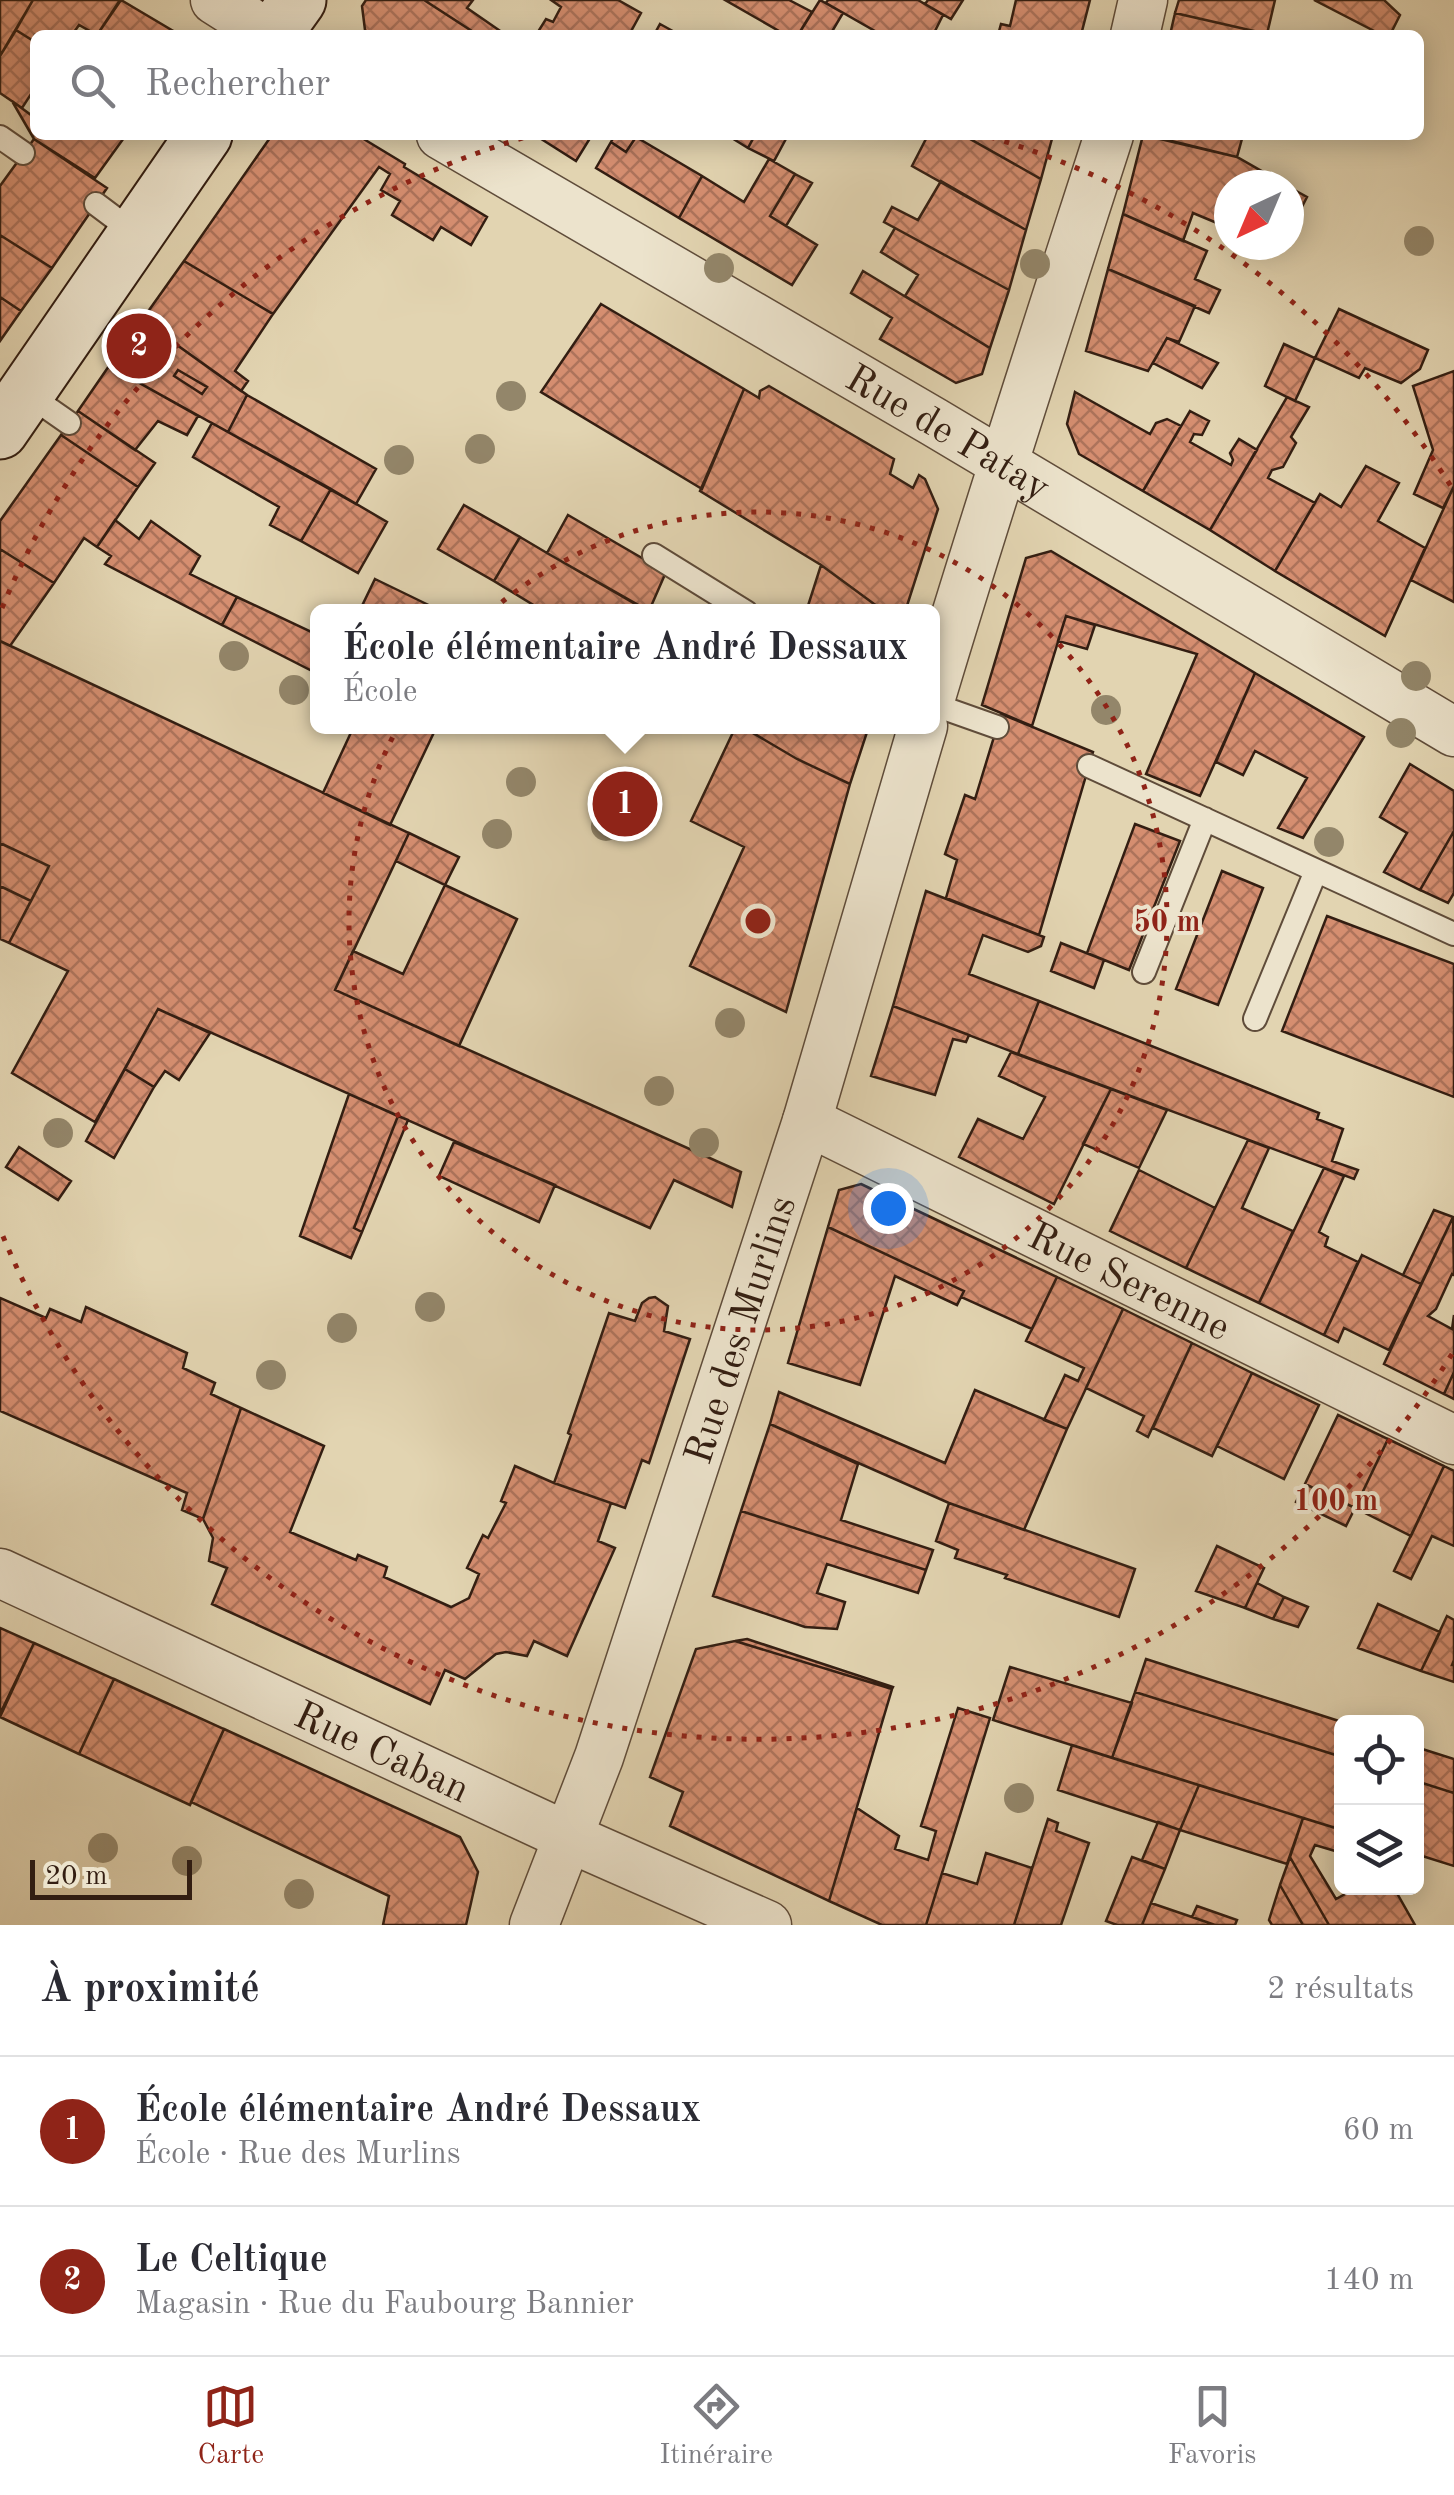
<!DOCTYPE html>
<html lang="fr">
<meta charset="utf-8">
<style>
:root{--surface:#fff;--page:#f2f2f3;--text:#2b2b33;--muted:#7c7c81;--line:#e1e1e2;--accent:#8f2418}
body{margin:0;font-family:"Old Standard TT",serif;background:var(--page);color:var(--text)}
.controls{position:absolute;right:30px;bottom:30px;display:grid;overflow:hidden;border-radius:15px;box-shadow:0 5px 25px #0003}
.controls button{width:90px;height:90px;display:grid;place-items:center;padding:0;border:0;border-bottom:2px solid var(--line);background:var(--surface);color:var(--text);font:50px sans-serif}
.compass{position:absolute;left:1214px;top:170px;width:90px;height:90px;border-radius:50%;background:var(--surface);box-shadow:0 5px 25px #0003;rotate:224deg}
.scale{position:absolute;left:30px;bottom:25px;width:162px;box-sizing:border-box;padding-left:10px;border:5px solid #331e12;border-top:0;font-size:28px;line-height:35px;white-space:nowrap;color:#331e12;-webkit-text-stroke:8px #ece3cc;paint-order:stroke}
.you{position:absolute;left:888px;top:1208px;width:35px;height:35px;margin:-25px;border:8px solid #fff;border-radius:50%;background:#1a73e8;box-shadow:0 0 0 15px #1a73e833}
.badge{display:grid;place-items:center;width:65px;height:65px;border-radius:50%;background:var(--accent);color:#fff;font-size:32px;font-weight:700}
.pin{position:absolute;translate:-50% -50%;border:5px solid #fff;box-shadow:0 2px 10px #0006}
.popup{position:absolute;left:310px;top:604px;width:630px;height:130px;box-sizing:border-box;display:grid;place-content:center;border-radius:15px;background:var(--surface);filter:drop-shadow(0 2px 8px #0005);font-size:32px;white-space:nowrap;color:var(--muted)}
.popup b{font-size:38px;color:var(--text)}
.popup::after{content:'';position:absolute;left:50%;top:100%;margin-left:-20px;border:20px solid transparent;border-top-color:var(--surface)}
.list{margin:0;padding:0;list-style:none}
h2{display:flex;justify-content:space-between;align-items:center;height:130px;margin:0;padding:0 40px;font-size:42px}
h2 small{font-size:32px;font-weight:400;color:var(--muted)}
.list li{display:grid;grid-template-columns:65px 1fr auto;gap:30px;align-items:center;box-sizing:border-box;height:150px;padding:0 40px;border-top:2px solid var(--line)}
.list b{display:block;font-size:38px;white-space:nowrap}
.list p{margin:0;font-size:32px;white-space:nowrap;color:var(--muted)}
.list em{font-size:32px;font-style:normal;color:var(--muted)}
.icon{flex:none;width:55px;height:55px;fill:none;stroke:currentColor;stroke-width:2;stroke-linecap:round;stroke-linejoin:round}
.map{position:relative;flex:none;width:1454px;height:1925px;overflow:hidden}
.search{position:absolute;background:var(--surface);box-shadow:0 5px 25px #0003;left:30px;right:30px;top:30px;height:110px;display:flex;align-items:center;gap:25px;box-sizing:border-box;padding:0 35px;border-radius:15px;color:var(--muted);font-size:38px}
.sheet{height:430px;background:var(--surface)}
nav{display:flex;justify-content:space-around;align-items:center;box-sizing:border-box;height:140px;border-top:2px solid var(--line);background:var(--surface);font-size:28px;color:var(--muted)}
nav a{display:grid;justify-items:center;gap:5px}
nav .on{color:var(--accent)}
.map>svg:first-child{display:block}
</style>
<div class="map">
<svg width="1454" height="1925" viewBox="0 0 1454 1925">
<defs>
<pattern id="building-cross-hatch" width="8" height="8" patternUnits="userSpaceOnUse" patternTransform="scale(2.5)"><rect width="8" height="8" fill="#d58e70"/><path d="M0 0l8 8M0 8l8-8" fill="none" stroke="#ad735b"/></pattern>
</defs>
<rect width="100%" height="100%" fill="#e2d4b1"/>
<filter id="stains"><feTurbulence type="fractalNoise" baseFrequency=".002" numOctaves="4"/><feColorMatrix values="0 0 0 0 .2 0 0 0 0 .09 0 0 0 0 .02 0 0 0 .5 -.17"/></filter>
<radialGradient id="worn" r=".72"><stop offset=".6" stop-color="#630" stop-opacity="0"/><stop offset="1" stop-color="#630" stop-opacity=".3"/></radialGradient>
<path fill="url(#building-cross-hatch)" stroke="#331e12" stroke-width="2.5" fill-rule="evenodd" d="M0 0H33L0 56Z
M33 0H120L97 35 79 25 72 35H35V42L16 30Z
M121 0 180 35H97Z
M366 0H424L478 35H373L365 30 362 6Z
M424 0H473L467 8 506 35H478Z
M551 0H618L641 13 629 35H536L546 19 553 22 561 7Z
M725 0H789L812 12 798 35H786Z
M820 0 843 13 830 35H798Z
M828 0H918L943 15 933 35H882L826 3Z
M928 0H963L951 19 925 4Z
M1016 0H1090L1081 35H998L1001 24 1010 26Z
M1179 0H1275L1267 34 1175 13Z
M1314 0H1384L1400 15 1390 35H1382Z
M1175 13 1267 34V35H1170Z
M660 24 680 35H654Z
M16 30 35 42V88L22 108 0 93V56Z
M12 101 35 118V135H126L95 178 34 139Z
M272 135H357L405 164 404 167 487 217 471 245 441 227 433 240 392 215 400 201 381 190 390 174 379 167 273 314 184 261Z
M535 135H592L576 161Z
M615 135H632L636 137 626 152 611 142Z
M727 135H755L748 148Z
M755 135H788L774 161 748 148Z
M928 135H963L1041 179 1026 230 912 166Z
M963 135H1053L1041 179Z
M1143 135 1237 157 1286 185H1229V228L1193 213 1183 241 1123 214Z
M1147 135H1243L1237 157Z
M636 137 702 176 679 218 596 168 611 142 626 152Z
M34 139 107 188 52 268 0 235V186Z
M769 159 795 174 770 216 817 245 792 285 679 218 702 176 744 202Z
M795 174 812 183 786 226 770 216Z
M941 181 1026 230 1009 290 884 222 892 207 918 220Z
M1289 187 1307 197 1289 232Z
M1123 214 1207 251 1195 279 1220 290 1209 313 1108 269Z
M895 228 1009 290 990 348 905 296 918 275 881 252Z
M0 235 52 268 21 311 0 297Z
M184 261 273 314 235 371 248 381 241 391 142 320Z
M1108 269 1195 306 1179 342 1167 338 1148 371 1086 351Z
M863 271 990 348 982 374 956 383 880 339 892 318 851 293Z
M0 297 21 311 0 341Z
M601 304 744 389 702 489 541 392Z
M1339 309 1428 350 1420 369 1401 383 1365 368 1359 378 1315 358Z
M142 320 247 395 228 432 109 366ZM178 370 207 387 202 394 174 376Z
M1167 338 1218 363 1202 388 1153 363Z
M1284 344 1315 358 1295 401 1265 386Z
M109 366 198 416 187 435 158 421 135 450 78 411Z
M178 370 207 387 202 394 174 376Z
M1454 371V486L1443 508 1414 494 1433 450 1413 386Z
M769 386 894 459 890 474 913 488 919 475 925 479 938 509 905 612H885L821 565 700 491 744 389 759 398 760 391Z
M1075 392 1150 434 1156 423 1167 419 1181 426 1143 491 1079 454 1067 424Z
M247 395 376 469 356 504 228 432Z
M1287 397 1309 407 1291 437 1296 443 1283 467 1272 470 1268 478 1315 503 1275 571 1210 530Z
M78 411 155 463 138 487 61 435Z
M1190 411 1209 421 1202 435 1194 434 1190 442 1231 465 1233 460 1230 453 1239 439 1257 450 1210 530 1143 491Z
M212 423 331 489 301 541 270 525 279 507 193 457Z
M61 435 138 487 97 547 84 538 54 583 0 549V521Z
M1366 466 1399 483 1378 521 1425 548 1385 636 1275 571 1320 494 1341 507Z
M1454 486V602L1411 580Z
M331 489 387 522 358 573 301 541Z
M464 505 520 537 494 581 438 549Z
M568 515 666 572 649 611 547 553Z
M115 520 139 539 151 521 200 556 190 574 237 597 222 625 105 564 111 556 97 547Z
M520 537 547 553 649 612H545L494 581Z
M0 549 54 583 10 646 0 641Z
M1051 551 1255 673 1200 796 1146 774 1197 654 1066 616 1032 726 982 705 1026 558Z
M821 565 885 612H806Z
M375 579 443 612H359Z
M237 597 318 635V674L222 625Z
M1066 616 1095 625 1087 649 1058 641Z
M0 641 409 833 335 990 741 1172 732 1207 674 1180 650 1228 158 1009 95 1122 12 1073 68 971 9 943 49 866 0 843Z
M1255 673 1364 737 1303 838 1278 828 1307 778 1255 751 1243 775 1216 762Z
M1001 714 1093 752 1039 935 946 898 957 860 945 854 965 795 975 799Z
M354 726H437L390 825 323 793Z
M736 726H741L797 759 850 784 786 1012 690 966 744 847 691 821Z
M741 726H869L850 784 797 759Z
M1410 764 1454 791V831L1420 890 1384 872 1407 833 1380 817Z
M1135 824 1180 841 1129 970 1087 953Z
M1454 831V893L1448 903 1420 890Z
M409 833 459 857 445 885 396 861Z
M0 843 49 866 31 901 0 886Z
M1222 871 1263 888 1218 1005 1176 989Z
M445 885 517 919 459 1046 335 990 353 951 403 974Z
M0 886 31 901 9 943 0 939Z
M926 891 1044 937 1041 946 1028 952 983 935 969 974 1039 1001 1018 1054 893 1006Z
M1327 916 1454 964V1097L1282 1031Z
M1061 943 1104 960 1094 988 1051 971Z
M1039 1001 1319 1113 1317 1119 1343 1129 1332 1161 1358 1170 1354 1179 1018 1054Z
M893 1006 969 1035 966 1042 953 1039 935 1095 871 1076Z
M158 1009 210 1033 179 1080 165 1071 154 1087 125 1069Z
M1011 1052 1111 1089 1054 1204 959 1157 978 1119 1023 1139 1045 1097 999 1076Z
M125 1069 154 1087 114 1158 86 1141Z
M1111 1089 1167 1110 1139 1168 1083 1144Z
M349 1094 398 1116 354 1228 362 1232 351 1258 300 1236Z
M398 1116 408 1120 362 1232 354 1228Z
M1248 1140 1269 1148 1242 1208 1293 1231 1259 1303 1186 1268Z
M454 1142 555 1185 539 1222 439 1176Z
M19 1147 71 1181 58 1200 6 1167Z
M1324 1168 1344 1176 1319 1232 1328 1237 1325 1246 1358 1262 1324 1335 1259 1303Z
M1139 1170 1215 1208 1186 1268 1110 1231Z
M861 1184 1057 1277 1032 1329 961 1297 964 1291 828 1227 839 1190Z
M1434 1210 1453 1217 1421 1284 1403 1275Z
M1453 1217 1454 1275 1452 1274 1436 1309 1428 1316 1452 1329 1454 1315V1372L1444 1394 1384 1364Z
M828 1227 964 1291 957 1305 895 1276 860 1385 788 1363Z
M1362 1255 1421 1284 1389 1350 1344 1328 1338 1342 1324 1335Z
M1057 1277 1123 1309 1067 1429 1044 1420 1065 1375 1078 1381 1084 1368 1026 1341Z
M655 1297 668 1306 664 1331 690 1339 649 1463 642 1460 625 1508 554 1483 571 1435 568 1433 609 1313 635 1321 642 1303 649 1298Z
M0 1298 46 1318 50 1309 81 1322 86 1307 187 1353 183 1368 215 1383 211 1394 241 1408 203 1519 182 1510 187 1493 0 1411Z
M1123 1309 1192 1343 1148 1437 1137 1431 1144 1416 1086 1388Z
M1192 1343 1252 1373 1212 1456 1153 1428Z
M1454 1372V1399L1444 1394Z
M1252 1373 1319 1405 1284 1479 1217 1446Z
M975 1390 1067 1429 1024 1530 949 1503 770 1424 779 1392 945 1463Z
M241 1408 324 1446 290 1532 356 1560 358 1555 387 1567 384 1577 451 1607 469 1598 479 1574 467 1568 483 1535 488 1538 506 1503 501 1501 515 1466 554 1483 611 1503 598 1541 615 1548 567 1656 534 1641 527 1656 506 1652 496 1654 465 1679 445 1670 430 1704 212 1604 227 1568 209 1561 213 1538 203 1519Z
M1338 1415 1388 1439 1355 1508 1305 1484Z
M770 1424 858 1464 841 1520 933 1550 926 1570 741 1511Z
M1388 1439 1444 1466 1411 1536 1355 1508Z
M1444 1466 1454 1471V1546L1432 1536 1411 1579 1394 1571Z
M1305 1484 1355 1508 1346 1526 1296 1502Z
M949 1503 1135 1569 1119 1617 1005 1578 1007 1575 955 1558 958 1550 936 1541Z
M741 1511 926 1570 918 1593 827 1564 817 1593 845 1602 837 1629 805 1627 713 1596Z
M1217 1546 1264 1568 1245 1608 1196 1591Z
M1257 1583 1284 1597 1273 1619 1245 1608Z
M1284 1597 1308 1607 1298 1627 1273 1619Z
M1378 1604 1440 1632 1421 1671 1358 1648Z
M1447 1616 1454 1620V1660L1452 1665H1454V1682L1421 1671Z
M0 1628 34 1643 0 1714Z
M747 1639 893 1687 892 1689 735 1641Z
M735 1641 892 1689 829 1901 670 1826 683 1792 650 1777 696 1649Z
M34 1643 114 1679 79 1754 0 1717Z
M1146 1659 1342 1722V1757L1135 1692Z
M1010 1667 1132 1703 1112 1758 993 1720Z
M114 1679 224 1729 190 1805 79 1754Z
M1135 1692 1342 1757V1830L1112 1758Z
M958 1708 990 1718 926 1925H882L829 1901 857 1808 899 1836 895 1849 928 1860 936 1831 921 1826Z
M224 1729 460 1837 478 1872 466 1925H383L389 1896 191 1802Z
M1072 1745 1199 1785 1180 1830 1058 1790Z
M1416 1747 1454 1759V1793L1416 1781Z
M1416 1781 1454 1793V1866L1416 1854Z
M1199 1785 1303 1818 1287 1864 1180 1830Z
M1303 1818 1342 1830V1853L1315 1845 1310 1856 1336 1899 1356 1888H1394L1415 1925H1329L1290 1857Z
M1048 1819 1058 1823 1056 1831 1089 1843 1061 1925H1014Z
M1158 1822 1180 1830 1165 1869 1142 1860Z
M986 1853 1032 1868 1014 1925H926L942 1873 977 1884Z
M1132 1857 1165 1869 1142 1925H1117L1106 1921Z
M1290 1857 1329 1925H1303L1280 1885Z
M1280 1885 1303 1925H1272L1269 1920Z
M1151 1903 1192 1917 1215 1925H1142Z
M1197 1906 1237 1920 1235 1925H1215L1192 1917Z"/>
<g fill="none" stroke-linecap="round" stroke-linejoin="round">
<g stroke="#5f4c3a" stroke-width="26">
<path id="lane" d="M0 137 23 153
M96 204 136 234
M26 393 69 423
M654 555 746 612
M932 704 997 727
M1089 766 1454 934
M1144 972 1205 819
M1255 1019 1316 871"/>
</g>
<g stroke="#5f4c3a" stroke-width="51">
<g id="street">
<path d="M215 0 270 35"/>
<path d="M1135 35 1143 0"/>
<path id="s1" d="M441 135 934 422 1454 732"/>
<path d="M932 694C988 507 1049 321 1109 135"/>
<path id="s2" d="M807 1121 1454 1440"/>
<path id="s3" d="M0 1573 588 1846 767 1925"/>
<path id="s4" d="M534 1925 599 1757 807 1121 923 726"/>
</g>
</g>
<g stroke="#331e12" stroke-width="59">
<path id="secondary" d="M273 35 298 0
M0 431 204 135"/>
</g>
<use href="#lane" stroke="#ece3cc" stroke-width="22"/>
<use href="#street" stroke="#ece3cc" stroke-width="48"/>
<use href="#secondary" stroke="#ece3cc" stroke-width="55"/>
</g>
<g fill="#93866a">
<circle cx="1419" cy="241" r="15"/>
<circle cx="1035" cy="264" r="15"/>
<circle cx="719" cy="268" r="15"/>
<circle cx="511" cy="396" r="15"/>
<circle cx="480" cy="449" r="15"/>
<circle cx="399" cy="460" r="15"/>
<circle cx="234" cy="656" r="15"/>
<circle cx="1416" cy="676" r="15"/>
<circle cx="294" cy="690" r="15"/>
<circle cx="1106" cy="710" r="15"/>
<circle cx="1401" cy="733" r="15"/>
<circle cx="521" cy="782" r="15"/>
<circle cx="606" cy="826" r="15"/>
<circle cx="497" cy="834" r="15"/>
<circle cx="1329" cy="842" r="15"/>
<circle cx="730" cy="1023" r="15"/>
<circle cx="659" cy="1091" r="15"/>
<circle cx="58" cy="1133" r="15"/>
<circle cx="704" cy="1143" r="15"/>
<circle cx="430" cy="1307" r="15"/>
<circle cx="342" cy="1328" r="15"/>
<circle cx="271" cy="1375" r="15"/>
<circle cx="1019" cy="1798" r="15"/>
<circle cx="103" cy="1848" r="15"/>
<circle cx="187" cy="1861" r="15"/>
<circle cx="299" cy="1894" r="15"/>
</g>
<g fill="none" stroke="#8f2418" stroke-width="5" stroke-dasharray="5 10">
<circle cx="758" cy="921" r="409"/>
<path d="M1452 1354A818 818 0 0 1 2 1234M2 608A818 818 0 0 1 526 137M990 137A818 818 0 0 1 1452 488"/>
</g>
<g text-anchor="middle" stroke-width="8" stroke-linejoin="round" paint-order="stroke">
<g font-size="40" fill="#331e12" stroke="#ece3cc">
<text dy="14" stroke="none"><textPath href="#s1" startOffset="588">Rue de Patay</textPath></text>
<text dy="14" stroke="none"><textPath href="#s2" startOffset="360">Rue Serenne</textPath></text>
<text dy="14" stroke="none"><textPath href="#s4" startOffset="630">Rue des Murlins</textPath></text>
<text dy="14" stroke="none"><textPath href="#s3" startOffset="422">Rue Caban</textPath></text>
</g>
</g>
<circle cx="758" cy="921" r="15" fill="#8f2418" stroke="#ece3cc" stroke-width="5"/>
<g font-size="30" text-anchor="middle" font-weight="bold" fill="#8f2418" stroke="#ece3cc" stroke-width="8" stroke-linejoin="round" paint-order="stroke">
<text x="1167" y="931">50 m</text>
<text x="1336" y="1510">100 m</text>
</g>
<rect width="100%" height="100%" filter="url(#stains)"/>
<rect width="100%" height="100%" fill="url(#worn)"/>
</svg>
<div class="controls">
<button><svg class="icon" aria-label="locate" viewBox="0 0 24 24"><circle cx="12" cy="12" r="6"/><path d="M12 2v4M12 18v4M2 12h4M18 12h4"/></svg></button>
<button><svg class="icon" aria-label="layers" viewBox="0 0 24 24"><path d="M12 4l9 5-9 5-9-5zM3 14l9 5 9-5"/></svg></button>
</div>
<svg class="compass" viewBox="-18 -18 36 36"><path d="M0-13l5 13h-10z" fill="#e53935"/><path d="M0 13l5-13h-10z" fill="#7c7c81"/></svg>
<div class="scale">20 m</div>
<div class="you"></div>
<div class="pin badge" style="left:625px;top:804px">1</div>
<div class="popup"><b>École élémentaire André Dessaux</b>École</div>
<div class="pin badge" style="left:139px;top:346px">2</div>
<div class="search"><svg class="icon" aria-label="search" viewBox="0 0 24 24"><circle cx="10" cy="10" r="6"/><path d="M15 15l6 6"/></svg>Rechercher</div>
</div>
<section class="sheet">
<h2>À proximité<small>2 résultats</small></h2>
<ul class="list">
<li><span class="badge">1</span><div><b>École élémentaire André Dessaux</b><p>École · Rue des Murlins</p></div><em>60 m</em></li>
<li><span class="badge">2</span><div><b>Le Celtique</b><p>Magasin · Rue du Faubourg Bannier</p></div><em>140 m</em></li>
</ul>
</section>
<nav>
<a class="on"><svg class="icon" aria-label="map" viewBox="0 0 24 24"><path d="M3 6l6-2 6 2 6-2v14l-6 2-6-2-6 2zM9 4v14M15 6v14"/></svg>Carte</a>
<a><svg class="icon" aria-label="directions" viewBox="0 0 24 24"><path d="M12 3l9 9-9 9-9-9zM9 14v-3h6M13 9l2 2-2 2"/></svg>Itinéraire</a>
<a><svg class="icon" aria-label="saved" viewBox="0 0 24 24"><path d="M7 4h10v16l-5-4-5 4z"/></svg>Favoris</a>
</nav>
